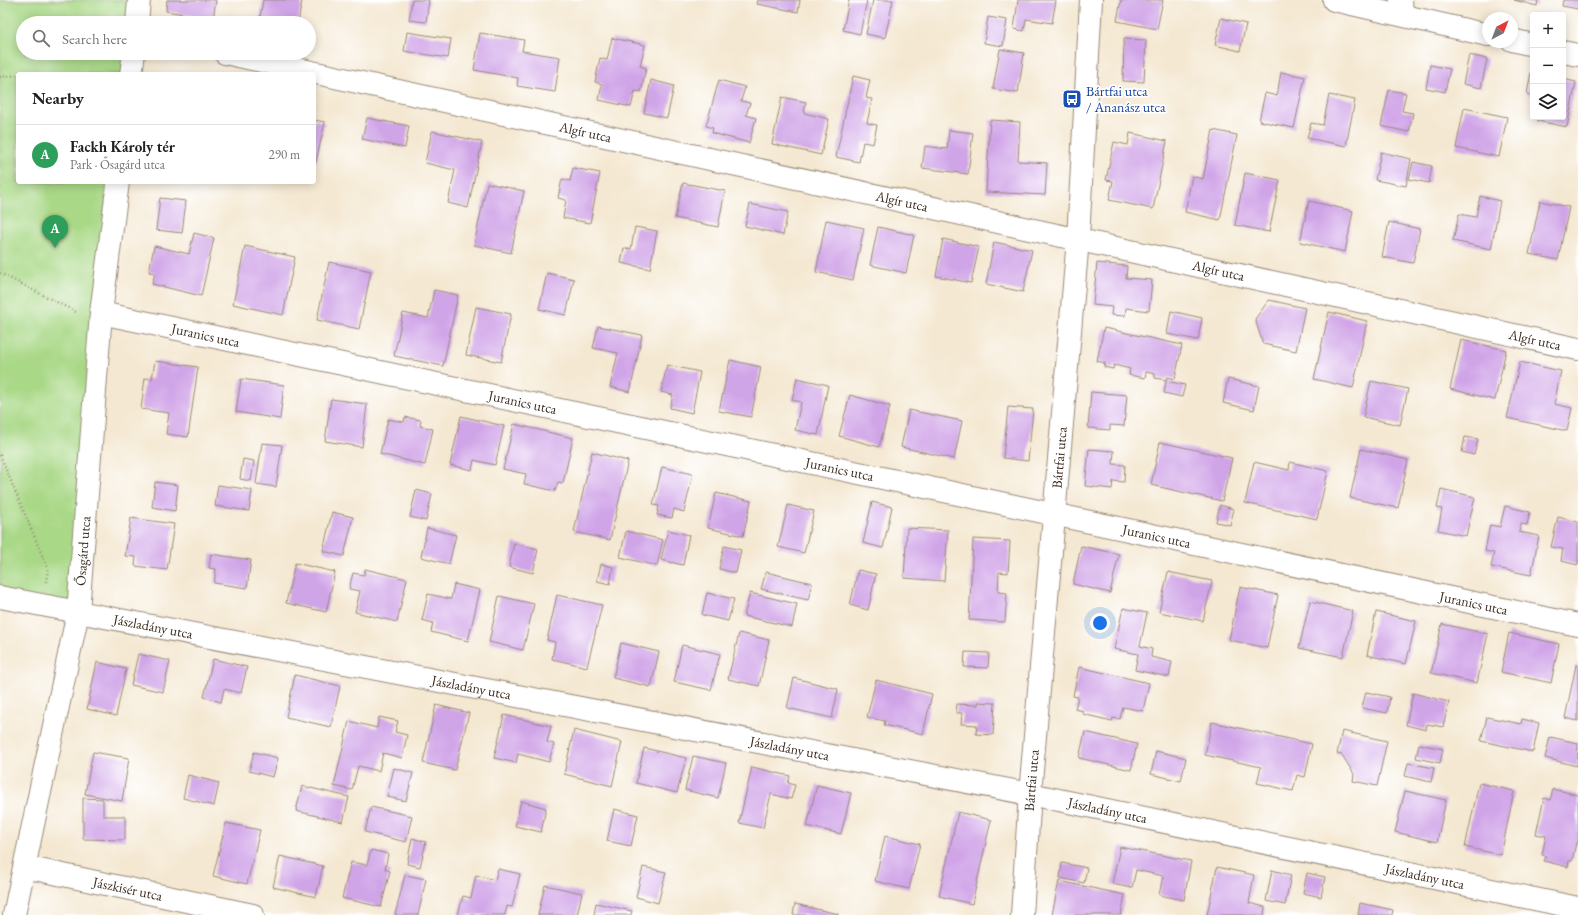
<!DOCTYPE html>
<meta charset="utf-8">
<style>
:root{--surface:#fff;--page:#f6f6f6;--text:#202124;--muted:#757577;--line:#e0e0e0;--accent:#1f6fb2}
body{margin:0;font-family:"EB Garamond",serif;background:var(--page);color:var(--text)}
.controls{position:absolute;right:12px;top:12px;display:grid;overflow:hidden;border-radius:4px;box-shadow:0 2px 10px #0003}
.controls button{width:36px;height:36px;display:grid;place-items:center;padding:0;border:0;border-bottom:1px solid var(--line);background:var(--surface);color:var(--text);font:20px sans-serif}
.compass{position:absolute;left:1482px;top:12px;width:36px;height:36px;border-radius:50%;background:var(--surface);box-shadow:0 2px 10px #0003;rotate:42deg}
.you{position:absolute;left:1100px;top:623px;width:14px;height:14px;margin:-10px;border:3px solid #fff;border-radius:50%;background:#1a73e8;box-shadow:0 0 0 6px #1a73e833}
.badge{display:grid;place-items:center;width:26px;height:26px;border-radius:50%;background:var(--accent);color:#fff;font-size:13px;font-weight:700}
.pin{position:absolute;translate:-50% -33px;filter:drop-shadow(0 1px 2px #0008)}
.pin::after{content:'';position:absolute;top:21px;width:14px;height:12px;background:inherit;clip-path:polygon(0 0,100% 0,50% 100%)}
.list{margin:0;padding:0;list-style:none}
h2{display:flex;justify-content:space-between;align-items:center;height:52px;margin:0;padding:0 16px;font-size:17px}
h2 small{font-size:13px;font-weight:400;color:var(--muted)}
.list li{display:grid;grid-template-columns:26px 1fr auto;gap:12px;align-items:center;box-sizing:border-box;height:60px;padding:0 16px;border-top:1px solid var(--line)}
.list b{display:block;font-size:15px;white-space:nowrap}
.list p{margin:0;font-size:13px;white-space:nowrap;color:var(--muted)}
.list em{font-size:13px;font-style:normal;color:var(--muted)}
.icon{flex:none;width:22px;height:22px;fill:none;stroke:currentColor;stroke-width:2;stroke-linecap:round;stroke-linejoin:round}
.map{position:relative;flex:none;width:1578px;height:915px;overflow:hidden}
.search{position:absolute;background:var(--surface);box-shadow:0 2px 10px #0003;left:16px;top:16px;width:300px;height:44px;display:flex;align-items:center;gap:10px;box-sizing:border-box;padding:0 14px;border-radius:22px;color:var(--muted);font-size:15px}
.panel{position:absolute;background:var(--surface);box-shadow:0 2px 10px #0003;left:16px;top:72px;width:300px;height:112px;border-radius:4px}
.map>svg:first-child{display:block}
</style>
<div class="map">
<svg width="1578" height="915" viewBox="0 0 1578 915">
<rect width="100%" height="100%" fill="#fff"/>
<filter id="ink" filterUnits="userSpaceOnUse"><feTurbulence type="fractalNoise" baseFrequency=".025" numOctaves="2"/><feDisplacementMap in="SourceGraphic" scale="8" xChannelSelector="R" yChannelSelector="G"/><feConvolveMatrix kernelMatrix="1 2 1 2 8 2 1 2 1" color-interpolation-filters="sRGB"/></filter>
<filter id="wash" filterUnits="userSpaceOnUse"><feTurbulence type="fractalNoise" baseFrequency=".012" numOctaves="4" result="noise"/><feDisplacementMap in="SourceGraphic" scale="16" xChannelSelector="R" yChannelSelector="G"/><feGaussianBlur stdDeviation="0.9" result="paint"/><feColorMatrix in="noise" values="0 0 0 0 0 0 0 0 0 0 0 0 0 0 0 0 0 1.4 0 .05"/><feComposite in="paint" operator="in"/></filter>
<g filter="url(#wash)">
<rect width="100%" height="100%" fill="#f4e8d2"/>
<path fill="#a9d886" stroke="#728152" d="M0 0H139L137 23H23V53H134L131 74H18V182H118L78 612 0 597Z"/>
<g id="blocks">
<path fill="#d0a5e8" d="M167 0H216L213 19 166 11Z
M263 0H302L298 23H259Z
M412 0H429L426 22 409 20Z
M758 0H800L798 12 757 4Z
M849 0H867L860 34 843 30Z
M873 0H893L885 38 866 34Z
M1018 0H1056L1052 23 1026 19 1024 31 1014 29Z
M1121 0H1163L1157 29 1117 21Z
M1514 0H1538L1537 6Z
M1563 0H1578V9L1562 6Z
M988 17 1007 20 1003 46 984 43Z
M1221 18 1246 24 1240 51 1215 45Z
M407 32 451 39 448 58 404 51Z
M480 33 524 40 522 51 560 57 555 92 517 86 518 78 474 70Z
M612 38 645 45 640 66 646 68 641 92 635 91 631 107 599 100 602 84 595 82 600 58 607 60Z
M1124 39 1146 40 1144 82 1123 81Z
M1000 49 1024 53 1018 93 993 89Z
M1469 55 1487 59 1481 88 1463 84Z
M1430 65 1450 69 1445 92 1426 88Z
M1281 72 1305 77 1294 128 1259 121 1265 93 1277 96Z
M1531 72H1533V95L1527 94Z
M853 76 870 80 866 98 872 99 867 123 877 125 873 144 863 142 859 162 836 157Z
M1563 79 1576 82 1567 127 1538 121V117H1563Z
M651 80 674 86 667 118 644 113Z
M719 80 745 87 741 101 750 103 746 115 756 118 749 143 712 133 713 128 706 126Z
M1389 90 1406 93 1402 111 1413 113 1409 132 1381 126Z
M1329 95 1355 100 1346 146 1307 138 1311 123 1323 125Z
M782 97 806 102 804 113 829 119 821 155 772 144Z
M1464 108 1507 117 1499 157 1456 148Z
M367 118 409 126 405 148 362 139Z
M314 120 325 122 316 162H314Z
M990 120 1020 122 1018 161 1047 163 1045 195 986 192Z
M949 130 973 133 968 174 922 168 925 146 947 149Z
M1213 130 1237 135 1220 220 1185 212 1192 176 1203 179Z
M432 131 482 142 468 208 448 203 455 170 425 163Z
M1130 133 1167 141 1153 209 1109 200 1113 181 1106 180 1114 142 1128 145Z
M1381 152 1411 159 1406 186 1375 180Z
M1413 162 1432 166 1429 183 1409 179Z
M573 168 600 173 590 223 563 218 566 200 558 198 562 179 570 181Z
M1245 173 1280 180 1269 232 1235 225Z
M487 183 524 191 511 253 474 245Z
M683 183 725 191 718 227 675 218Z
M1480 196 1500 201 1491 249 1453 241 1459 214 1476 217Z
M160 198 186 201 182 233 156 230Z
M1309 201 1353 211 1345 252 1300 242Z
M1540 201 1569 207 1558 260 1529 254Z
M750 204 788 212 783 235 745 226Z
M826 220 864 228 853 280 816 272Z
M1389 222 1420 229 1413 263 1382 257Z
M635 227 657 231 650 269 621 263 624 248 631 249Z
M878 227 914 235 906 273 870 265Z
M194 233 214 238 201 296 152 284 155 273 149 272 154 246 189 254Z
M943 239 979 247 971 283 936 276Z
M994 242 1032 250 1023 292 986 284Z
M245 246 295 257 283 315 233 304Z
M329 262 371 271 359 329 317 320Z
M1097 263 1127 266 1126 278 1152 280 1149 311 1126 308 1125 316 1111 315 1112 307 1093 305Z
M547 273 574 279 566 315 539 309Z
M434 290 458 295 443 366 394 356 403 313 428 318Z
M1269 300 1305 308 1296 351 1263 344 1255 319Z
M476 307 511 314 501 362 466 355Z
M1171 311 1202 318 1198 340 1167 334Z
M1329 312 1367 321 1353 388 1314 379Z
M598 326 642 335 630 392 610 387 618 353 593 348Z
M1104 328 1182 345 1175 379 1167 377 1166 380 1155 378V374L1146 372 1145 378 1129 375 1130 369 1114 365 1113 369 1104 367 1105 363 1097 361Z
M1461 340 1506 350 1495 400 1450 389Z
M730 360 761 367 751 417 719 411Z
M155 361 198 367 188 437 166 434 169 413 141 409 145 378 152 379Z
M1520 362 1561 371 1554 404 1572 408 1567 431 1507 418Z
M667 365 700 372 692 413 670 408 673 395 661 392Z
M797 378 828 385 818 435 795 430 801 402 792 400Z
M241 379 284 385 280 419 236 412Z
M1228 379 1259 386 1254 410 1223 403Z
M1166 381 1185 385 1182 397 1164 393Z
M1371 381 1408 389 1400 425 1363 417Z
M1091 392 1127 395 1124 426 1110 425V430L1088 428Z
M850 395 890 406 879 447 839 436Z
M331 399 367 404 362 447 325 441Z
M1008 407 1033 409 1028 461 1003 458Z
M909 410 962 421 954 459 901 447Z
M461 416 504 426 495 465 474 460 472 470 450 465Z
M405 417 421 420 420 426 433 429 425 465 380 454 388 419 404 422Z
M514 424 573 438 563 483 558 482 555 491 524 484 526 474 503 469Z
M1465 437 1478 439 1474 455 1462 452Z
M1160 442 1232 458 1222 501 1151 485Z
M262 443 282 445 276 487 256 484Z
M1089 449 1114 451 1113 464 1125 465 1124 482 1113 481 1112 489 1085 486Z
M1361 449 1408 460 1398 508 1350 498Z
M592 452 628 461 610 540 574 532Z
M243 459 254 461 251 481 240 479Z
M1254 462 1289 470 1290 462 1328 471 1317 519 1245 503Z
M662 467 693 474 684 512 674 509 672 518 657 515 659 506 653 505Z
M155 482 178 485 175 511 152 507Z
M218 485 252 490 249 511 215 506Z
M1441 489 1475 497 1466 536 1438 530 1442 509 1437 508Z
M416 490 432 494 426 521 410 517Z
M716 493 751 501 743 536 708 528Z
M872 502 892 507 883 548 863 543Z
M788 505 814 511 804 553 778 547Z
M1220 505 1234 509 1230 525 1216 522Z
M1505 506 1530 512 1527 525 1521 524 1519 532 1539 536 1531 575 1491 567 1494 553 1485 551 1490 525 1500 527Z
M332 512 353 517 344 556 323 551Z
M1558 517 1578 522V565L1561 561 1563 549 1551 547Z
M131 518 174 524 167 570 135 566 136 557 125 556Z
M427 528 456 535 449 564 421 557Z
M907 528 948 530 944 581 904 578Z
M668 530 689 535 683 565 661 560Z
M626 531 663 540 657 566 620 557Z
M973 539 1010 541 1008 573 999 572 998 592 1007 593 1005 622 969 620Z
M514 543 538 549 533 573 509 567Z
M724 546 741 550 736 573 719 569Z
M1081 546 1119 554 1110 593 1073 584Z
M211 554 251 560 247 588 214 583 216 569 209 568Z
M295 563 335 572 326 612 286 603Z
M601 564 613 567 610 584 597 581Z
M365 569 407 579 397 622 355 612 360 591 349 589 353 573 364 575Z
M858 570 876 574 868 610 850 605Z
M766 572 812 583 808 600 761 589Z
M1168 572 1212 581 1203 621 1159 612Z
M454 584 480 590 468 641 431 632 433 623 422 620 428 594 451 599Z
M1240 587 1278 595 1267 648 1229 640Z
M707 593 734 599 728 621 702 615Z
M750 593 797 604 792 627 744 616Z
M557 595 602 605 587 667 552 659 555 642 547 640Z
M499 596 534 604 523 650 489 642Z
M1310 601 1353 611 1343 657 1299 648Z
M1123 608 1147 613 1140 646 1152 649 1151 657 1172 662 1169 677 1135 670 1138 654 1114 649Z
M1376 612 1416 621 1406 664 1367 655Z
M1442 624 1488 634 1477 683 1431 673Z
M739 633 769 640 759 686 728 679Z
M1509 633 1559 644 1551 683 1501 672Z
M621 643 659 652 651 687 613 678Z
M682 645 720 654 711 690 674 682Z
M965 652 989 653 988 668 964 667Z
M138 654 170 661 163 692 131 685Z
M213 659 247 667 241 693 224 689 221 702 204 697Z
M97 662 126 669 116 716 87 709Z
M1576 665H1578V721L1565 718Z
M1079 667 1149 683 1143 711 1123 707 1120 719 1113 718 1112 721 1082 714 1083 711 1075 709 1078 697 1073 696Z
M295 675 340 686 331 727 286 717Z
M794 678 838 689 832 718 787 708Z
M876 680 932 694 923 734 884 725 885 721 867 717Z
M1366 692 1390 697 1387 713 1362 708Z
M1413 693 1449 702 1443 727 1427 724 1426 730 1406 725Z
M978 702 995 703 993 735 976 734 977 725 961 724 962 713H956L957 704 978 705Z
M436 705 469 713 455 770 423 763Z
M504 715 551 726 547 742 554 744 549 762 518 754 516 763 494 758Z
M379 717 398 721 395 732 407 735 402 758 383 753 379 771 358 766 352 790 334 786 349 721 377 728Z
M1487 717 1521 724 1522 719 1539 723 1533 752 1481 741Z
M1212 722 1312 744 1305 777 1297 775 1293 791 1257 783 1261 767 1205 755Z
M574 730 622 742 612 786 564 774Z
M1342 731 1387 741 1377 786 1353 781 1354 774 1342 755 1337 754Z
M1085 732 1137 744 1131 770 1079 758Z
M1550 737 1578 743 1577 766 1545 758Z
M1419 744 1443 749 1440 763 1416 758Z
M644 748 686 758 677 793 636 783Z
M1156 751 1186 758 1181 781 1151 774Z
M93 752 129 758 122 801 85 794Z
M254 752 278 758 273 777 249 771Z
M693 756 726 763 718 798 685 790Z
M1408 763 1434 768 1431 782 1405 776Z
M752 767 790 776 788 783 795 785 791 799 771 794 763 828 739 823Z
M394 768 413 773 406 801 387 797Z
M188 775 219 783 214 806 183 798Z
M1479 783 1514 791 1501 855 1465 847Z
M817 785 851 793 841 834 807 826Z
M302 786 349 797 343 822 296 811Z
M1553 789 1578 795V843H1576L1572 861H1569L1568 867 1544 861 1546 856 1542 855 1546 836 1536 834 1544 798 1550 800Z
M1405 791 1446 800 1437 842 1395 832Z
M83 798 103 799V816H125V840L83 839Z
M521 801 546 808 541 832 515 826Z
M371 807 412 816 406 842 365 832Z
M614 809 638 815 631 846 607 841Z
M958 812 991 820 972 904 939 896Z
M226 823 260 830 247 884 213 876Z
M885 836 920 844 909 889 875 881Z
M412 838 426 842 420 867 407 864Z
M1120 847 1191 861 1184 900 1159 895 1163 876 1136 870 1132 888 1112 884Z
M371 850 388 854 385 869 390 871 381 907 342 898 351 862 367 865Z
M280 856 323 866 316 897 273 887Z
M1062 863 1087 868 1084 883 1060 878Z
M643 867 666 872 658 903 636 897Z
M1217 867 1254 875 1249 903 1265 907 1264 915H1207Z
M498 869 520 874 512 907 507 906 505 915H458L463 896 471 898 476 875 495 880Z
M1272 870 1291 875 1285 905 1266 901Z
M1307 873 1325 877 1321 897 1303 893Z
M405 875 426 879 418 915H395Z
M1059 881 1125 895 1121 915H1052Z
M545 885 582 893 577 915H538Z
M596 903 632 911 631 915H594Z
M1360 903 1393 910 1392 915H1358Z
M795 904 838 914V915H793Z"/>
</g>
</g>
<g filter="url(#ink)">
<use href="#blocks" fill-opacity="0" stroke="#988978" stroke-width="1"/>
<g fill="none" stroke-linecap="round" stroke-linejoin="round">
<g stroke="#988978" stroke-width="24">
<g id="minor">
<path d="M1401 0 1402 15"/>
<path d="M137 23 139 0"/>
<path id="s1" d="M225 53 1578 349"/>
<path d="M131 74 134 53"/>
<path id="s2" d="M101 313 1578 625"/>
<path id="s3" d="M0 597 1030 794 1578 908"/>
<path id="s4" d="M25 867 253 915"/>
<path id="s5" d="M14 915 78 612 101 313 118 182"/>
<path id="s6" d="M1022 915 1030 794 1078 239 1091 0"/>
</g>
</g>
<g stroke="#988978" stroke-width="24">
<path id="tertiary" d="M1334 0 1488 35
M1512 40 1533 45
M1563 52 1578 55"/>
</g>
<path stroke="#988978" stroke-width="2.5" stroke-dasharray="1 3" stroke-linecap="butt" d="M0 77 18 75
M0 273 78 313
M0 455 48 569 46 582"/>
<use href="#minor" stroke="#fff" stroke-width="22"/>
<use href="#tertiary" stroke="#fff" stroke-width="22"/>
</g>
</g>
<defs>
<g id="bus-square" transform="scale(1)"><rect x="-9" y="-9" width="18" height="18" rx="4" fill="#1a4fb4" stroke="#fff"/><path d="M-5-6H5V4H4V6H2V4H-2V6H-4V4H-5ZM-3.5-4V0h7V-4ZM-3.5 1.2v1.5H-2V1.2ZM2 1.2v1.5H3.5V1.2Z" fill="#fff"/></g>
</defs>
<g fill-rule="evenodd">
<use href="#bus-square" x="1072" y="99"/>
</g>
<g text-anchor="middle" stroke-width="3.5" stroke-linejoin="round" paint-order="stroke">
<g font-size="14" fill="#164399" stroke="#fff" text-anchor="start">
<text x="1086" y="96">Bártfai utca<tspan x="1086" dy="16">/ Ananász utca</tspan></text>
</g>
<g font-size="14" fill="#3b2a1e" stroke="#fff">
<text dy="5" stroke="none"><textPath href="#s1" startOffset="369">Algír utca</textPath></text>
<text dy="5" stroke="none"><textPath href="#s1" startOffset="693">Algír utca</textPath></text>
<text dy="5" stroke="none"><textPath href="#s1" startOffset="1017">Algír utca</textPath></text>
<text dy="5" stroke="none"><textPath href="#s2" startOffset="107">Juranics utca</textPath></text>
<text dy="5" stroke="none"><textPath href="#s1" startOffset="1341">Algír utca</textPath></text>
<text dy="5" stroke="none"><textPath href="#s2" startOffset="431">Juranics utca</textPath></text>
<text dy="5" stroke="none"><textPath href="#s6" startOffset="459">Bártfai utca</textPath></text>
<text dy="5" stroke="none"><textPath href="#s2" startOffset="755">Juranics utca</textPath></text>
<text dy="5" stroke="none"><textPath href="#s2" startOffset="1079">Juranics utca</textPath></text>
<text dy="5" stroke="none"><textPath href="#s5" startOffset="371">Ősagárd utca</textPath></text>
<text dy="5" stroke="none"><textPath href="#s2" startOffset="1403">Juranics utca</textPath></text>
<text dy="5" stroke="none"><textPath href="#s3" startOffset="156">Jászladány utca</textPath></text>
<text dy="5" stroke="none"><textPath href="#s3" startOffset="480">Jászladány utca</textPath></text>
<text dy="5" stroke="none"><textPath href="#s3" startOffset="804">Jászladány utca</textPath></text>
<text dy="5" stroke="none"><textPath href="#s6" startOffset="135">Bártfai utca</textPath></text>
<text dy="5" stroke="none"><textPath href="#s3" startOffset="1128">Jászladány utca</textPath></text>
<text dy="5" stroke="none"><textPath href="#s3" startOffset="1452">Jászladány utca</textPath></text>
<text dy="5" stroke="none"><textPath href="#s4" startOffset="105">Jászkisér utca</textPath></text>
</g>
</g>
</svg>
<div class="controls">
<button>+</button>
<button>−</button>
<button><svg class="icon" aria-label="layers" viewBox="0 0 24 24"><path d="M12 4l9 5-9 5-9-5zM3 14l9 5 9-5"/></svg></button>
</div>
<svg class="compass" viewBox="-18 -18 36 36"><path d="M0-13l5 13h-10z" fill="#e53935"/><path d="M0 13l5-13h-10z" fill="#757577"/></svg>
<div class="you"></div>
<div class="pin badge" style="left:55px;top:248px;background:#2e9e5b">A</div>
<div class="search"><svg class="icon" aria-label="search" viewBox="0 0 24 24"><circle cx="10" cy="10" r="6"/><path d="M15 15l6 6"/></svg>Search here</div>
<section class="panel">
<h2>Nearby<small></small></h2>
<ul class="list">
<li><span class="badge" style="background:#2e9e5b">A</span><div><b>Fackh Károly tér</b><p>Park · Ősagárd utca</p></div><em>290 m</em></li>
</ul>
</section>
</div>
